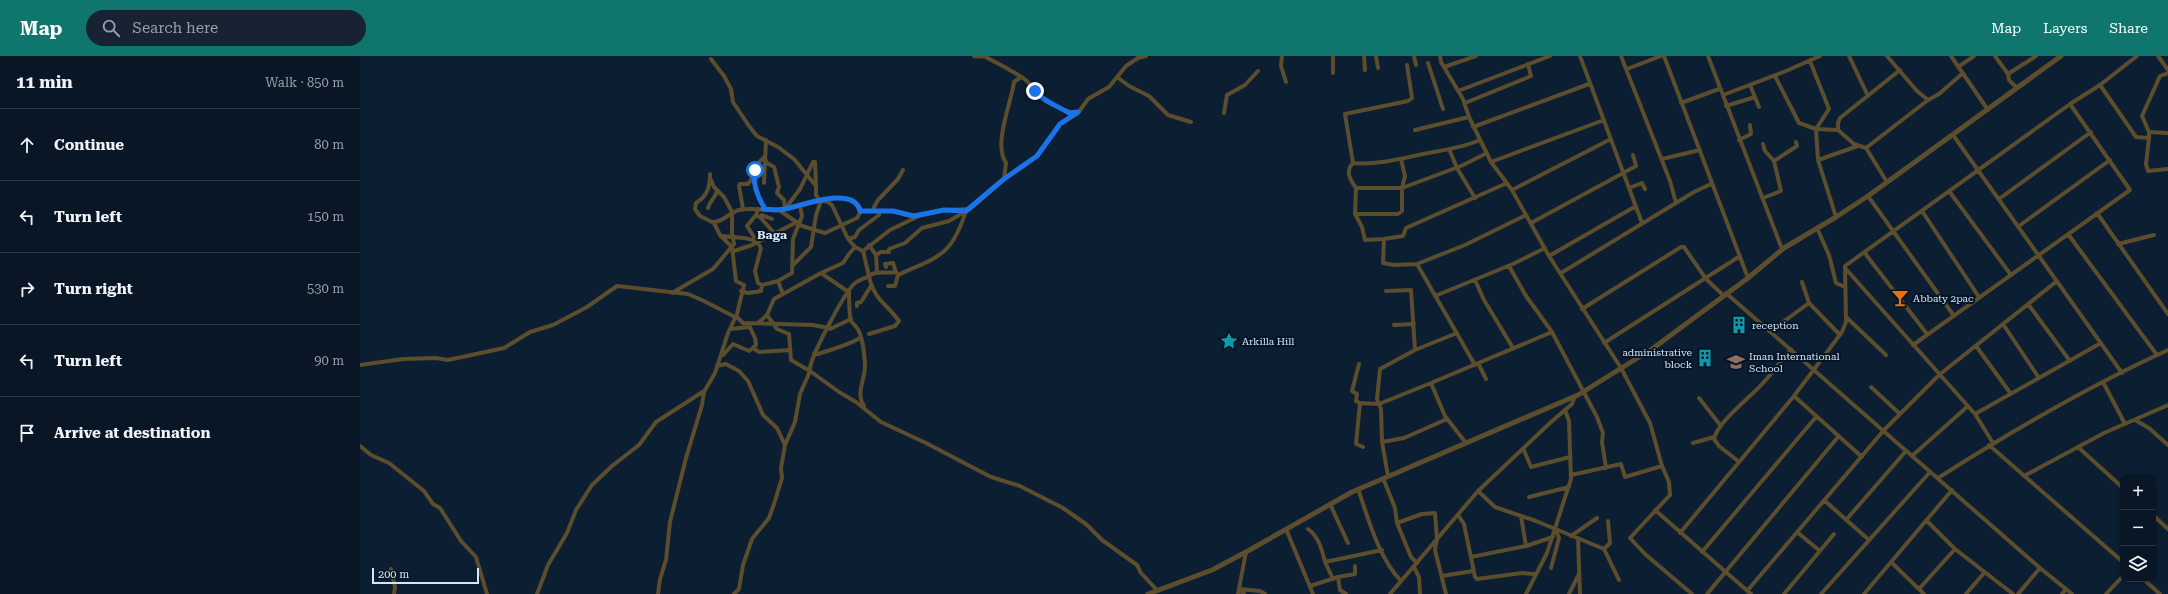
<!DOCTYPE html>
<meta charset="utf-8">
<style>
:root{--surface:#091626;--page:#172332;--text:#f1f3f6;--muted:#999fa7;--line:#293543;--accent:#0f766e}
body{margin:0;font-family:"Roboto Serif",serif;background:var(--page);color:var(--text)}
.controls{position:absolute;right:12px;bottom:12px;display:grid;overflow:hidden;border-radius:8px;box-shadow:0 1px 3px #0004}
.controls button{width:36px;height:36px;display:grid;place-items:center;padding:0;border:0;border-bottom:1px solid var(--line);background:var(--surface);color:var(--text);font:20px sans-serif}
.scale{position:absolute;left:12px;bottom:10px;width:107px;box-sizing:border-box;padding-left:4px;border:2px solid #d9e5f3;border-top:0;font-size:11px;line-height:14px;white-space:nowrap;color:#d9e5f3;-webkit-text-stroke:3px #041528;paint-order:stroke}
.stop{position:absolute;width:12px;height:12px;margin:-9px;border:3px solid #1a73e8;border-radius:50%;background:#fff}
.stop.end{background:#1a73e8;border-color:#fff;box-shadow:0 1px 4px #0008}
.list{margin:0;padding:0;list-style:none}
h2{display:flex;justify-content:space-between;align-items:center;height:52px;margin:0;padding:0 16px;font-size:17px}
h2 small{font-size:13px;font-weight:400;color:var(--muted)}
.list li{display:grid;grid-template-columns:26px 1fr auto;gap:12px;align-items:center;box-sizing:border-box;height:72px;padding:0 16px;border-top:1px solid var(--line)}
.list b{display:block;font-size:15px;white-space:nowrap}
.list em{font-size:13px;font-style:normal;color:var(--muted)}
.icon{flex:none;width:22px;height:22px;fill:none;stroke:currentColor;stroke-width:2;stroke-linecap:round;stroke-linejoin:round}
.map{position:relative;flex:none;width:1808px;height:538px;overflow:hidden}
header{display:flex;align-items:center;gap:24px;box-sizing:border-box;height:56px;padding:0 20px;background:var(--accent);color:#fff}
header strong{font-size:19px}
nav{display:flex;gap:22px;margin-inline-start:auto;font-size:14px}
.search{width:280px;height:36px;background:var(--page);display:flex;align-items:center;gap:10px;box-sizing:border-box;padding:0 14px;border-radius:22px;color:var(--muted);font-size:15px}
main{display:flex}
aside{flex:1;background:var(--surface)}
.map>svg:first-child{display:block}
</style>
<header>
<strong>Map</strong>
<div class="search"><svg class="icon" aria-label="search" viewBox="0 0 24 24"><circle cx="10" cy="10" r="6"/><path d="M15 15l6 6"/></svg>Search here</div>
<nav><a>Map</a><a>Layers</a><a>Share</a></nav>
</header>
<main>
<aside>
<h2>11 min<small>Walk · 850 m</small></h2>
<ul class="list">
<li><svg class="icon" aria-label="ahead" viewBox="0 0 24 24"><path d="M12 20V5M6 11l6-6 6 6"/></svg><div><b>Continue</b></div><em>80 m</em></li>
<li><svg class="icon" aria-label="left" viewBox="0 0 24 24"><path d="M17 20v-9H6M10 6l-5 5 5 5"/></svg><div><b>Turn left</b></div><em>150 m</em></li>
<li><svg class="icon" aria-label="right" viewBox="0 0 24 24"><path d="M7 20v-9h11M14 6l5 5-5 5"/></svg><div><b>Turn right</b></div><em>530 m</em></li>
<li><svg class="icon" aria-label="left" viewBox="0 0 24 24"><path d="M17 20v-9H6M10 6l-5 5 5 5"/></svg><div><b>Turn left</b></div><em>90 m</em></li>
<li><svg class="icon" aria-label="arrive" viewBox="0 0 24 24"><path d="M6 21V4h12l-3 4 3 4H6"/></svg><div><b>Arrive at destination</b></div></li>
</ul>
</aside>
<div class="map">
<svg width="1808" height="538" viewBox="0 0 1808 538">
<rect width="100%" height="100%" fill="#0c1e32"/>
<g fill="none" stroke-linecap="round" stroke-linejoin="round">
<path stroke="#5c4d2d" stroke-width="4" d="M614 0C617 1 620 0 623 0 627 1 659 19 663 22 669 25 673 33 677 38 685 45 709 58 718 57L728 43 749 31 766 10 778 2 786 0
M922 0 921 10 926 26
M1004 0 1005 14
M1016 0 1018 12
M1054 0 1056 9
M1080 0 1081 6 1103 43 1109 61 1131 106 1152 134 1189 200 1261 312 1290 367 1302 410 1309 426 1310 439 1270 482 1285 498 1332 538
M1220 0 1282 167
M1261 0 1310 125 1316 147
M1304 0 1388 222
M1348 0 1422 193
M1489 0 1508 40
M1527 0 1557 35 1568 44
M1591 0 1628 54
M1635 0 1648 18 1676 0
M1798 0 1808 14
M351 3 364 20 371 33 373 46 389 70 397 80 418 91 434 103 456 130V139L459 144 468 146 472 149 488 183 495 191 503 195 509 220C504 223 499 224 495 227 486 234 447 306 450 315L479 336 496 346 521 366 566 387 631 421 660 430 703 452 726 468 742 484 777 509 781 517 797 534
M1450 5 1469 53 1456 73 1458 104 1476 161
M1068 7 1083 53
M1047 9 1052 42 1048 45 985 58 993 107C1017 109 1040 103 1063 98 1083 94 1102 92 1120 84
M1084 11 1116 0
M1598 11 1614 0
M1267 13 1301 0
M973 17V0
M1648 18 1649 24 1657 32
M1415 20 1439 67 1456 73 1478 74 1494 88 1506 92 1527 126
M757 21 769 30 789 40 808 59 831 66
M1740 29 1776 81 1789 82V76L1782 60 1800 20 1808 17
M1098 35 1190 0
M1363 39 1426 15 1460 0
M1395 41 1399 51
M1105 47 1171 20 1168 8
M1321 47 1359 33
M1366 50 1395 41 1390 29
M864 57 867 39 885 29 898 15
M1113 71 1229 28
M1055 74 1109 61
M1478 74V67L1480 62 1540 14
M1789 76 1808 77
M1593 79 1762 317
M1789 82 1786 108 1788 115 1808 113
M1379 84 1391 78 1390 69
M1403 88 1405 95 1414 105
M1506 92 1568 44 1579 38 1603 17
M1089 93 1097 112 1115 142
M1302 103 1340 94
M1458 104 1498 90
M1131 106 1244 64
M993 107C985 115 990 124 996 132
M644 123 677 100 700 68 718 57
M404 127 406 84
M1269 132 1282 127 1285 133
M1152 134 1251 83
M1589 135 1651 219
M1508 140 1594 260
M1403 142 1421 135 1414 105 1437 90 1436 86
M1639 143 1731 76
M348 152C350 144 356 142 357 134
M383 153 379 130 380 128H388L394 120
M398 153 396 159 401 162 415 178
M403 153 404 151C399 142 390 123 396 111 397 107 402 104 404 101L407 107 414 111 419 131 417 137 424 144 425 153
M425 153 440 133 453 106H455L456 129
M419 154 442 170 465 177 497 162 501 155
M512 155 518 144 538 123 543 114
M1562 155 1619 241
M1737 157 1808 258
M995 158H1038L1042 155V132L1101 110 1127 97
M396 159 387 170 401 192 395 215 398 227 402 229 418 225
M400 161 402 159 412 163
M352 166C362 167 370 156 379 154 393 151 406 155 419 154 440 153 493 127 501 155H533L554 161 584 154 610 153 644 123 646 107C633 88 651 48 654 26L661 21
M1171 167 1276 110 1273 99
M1659 170 1750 104
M1457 172 1469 199 1476 227 1485 231
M1708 178 1797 299
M363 180C372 182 388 180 394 185
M488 183 495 181 499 174 519 159 520 155
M1024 183 1005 184 1002 171 995 158 996 132H1042L1045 120 1041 103
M1758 188 1794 179
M509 189 516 199 517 216
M374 195 392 189 437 166
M503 195 530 174 559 160
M1504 196 1567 278
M1189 200 1276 150
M1057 208 1034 209 1023 207 1024 183 1043 180 1046 172 1147 127
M433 209 451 191 456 159 461 145
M1149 210 1166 240 1192 276 1237 361 1243 377 1242 386 1246 412
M526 211 525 208 533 207 536 216
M1485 212 1615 358 1633 387
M461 217 487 235
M1201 217 1334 136 1351 128
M1115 224 1124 244 1153 292
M1442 226 1449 247 1480 279
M528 230H535L538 219
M489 234C489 240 489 258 491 265 493 268 495 269 497 272 503 280 504 297 505 308 506 322 495 337 504 350
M381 235 388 237 401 235 402 229
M1026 235 1051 234 1055 294
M312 237 353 213 374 188 372 177V156L364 141 354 131 351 124
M1366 237 1680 512 1712 538
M423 238 418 225 432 217 433 183 442 160 440 150
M1075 240 1153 208 1185 192
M1668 248 1710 305
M497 250V247L501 246 511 230
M1222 253 1321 191H1324L1346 223 1363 239
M376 260 383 267 453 269 468 272
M1486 261 1526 299
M388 267 395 282 396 289 393 292
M398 267 407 259 414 243 461 217 483 207 489 198 495 191
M1643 268 1679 322
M1034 269 1054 268
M469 270 470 273 491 263
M370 273 389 271
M1411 275 1449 247
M509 278 535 270 539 265C526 247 514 244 509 220 516 214 527 218 536 216L538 219C579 200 591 201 606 155L589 165 562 172 545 187 529 193V196H521L516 199
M1244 287 1380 200
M1553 289 1770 134 1710 48
M1616 290 1651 338
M454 297 458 298C472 293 487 290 500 282
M363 299 373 288 389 295 393 292 399 296 430 294
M1118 307 1126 323
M999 308 992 335 997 338 996 345 1000 347
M0 309 43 303 76 302 88 304 144 292 170 276 193 269 227 251 257 230 328 238 344 245 375 261
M1115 309 1057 208 1105 189 1166 159
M357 310 366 308 379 315 388 325 403 359 417 372 425 389
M1743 326 1765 368
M1511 331 1540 358
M1434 340 1502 401
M1339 342 1361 370
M1615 358 1741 287
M1775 364 1789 372 1808 389
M1022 386 1044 382 1087 363
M1106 387 1085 360 1071 327 1192 276
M1333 387 1354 381
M1629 389 1763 506
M0 390 11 399 29 407 64 435 73 448 80 452 101 485 116 501 127 538
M1003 391 996 388 1000 347 1019 348 1071 327
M1718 391 1763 432
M1163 392 1171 411 1210 401
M1552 400 1608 350
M1378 405 1359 390 1354 383C1358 365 1391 341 1403 327 1413 316 1422 304 1431 293
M1211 419 1261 408 1265 421 1302 410
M1028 420 1022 386 1021 353 1017 343 1020 313 1055 294 1097 277
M1664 420 1744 377 1808 349
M1023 422 1035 452 1037 467 1062 458 1075 457 1077 483 1075 494 1086 538
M1578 422C1652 375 1728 330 1808 294
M998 433C1009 464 1018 501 1041 525
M1118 435 1135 451 1176 465 1244 493 1259 524
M1169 441 1209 431
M1465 445 1509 484
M970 448 988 487
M1295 454 1391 538
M1098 459 1104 468 1115 521 1117 523 1162 517 1175 518
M1793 459 1808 473
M1161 460 1166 490
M1486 464 1546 395
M1567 465 1595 493 1653 538
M1037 467 1051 501 1057 507
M926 473 953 538
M948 473C959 481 962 494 965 506
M1437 476 1460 495
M1320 477 1434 340 1482 276 1486 266 1485 210 1710 48 1740 29 1777 0
M1211 480 1237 462
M1218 482 1220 538
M1244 493 1250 487 1248 465
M1342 496 1456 361
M1111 501 1166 490 1193 481
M1531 506 1564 538
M1054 511 1059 521 1060 538
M1191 512 1199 482 1196 475
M31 513 35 531 34 538
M1082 520 1113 515
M978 521 995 518V510
M973 523 965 506 1022 494
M1783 523 1800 538
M950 530 978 521 980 534 986 538
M1559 533 1595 493
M1387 535 1524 374 1579 319 1697 225
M177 538 188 509 207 477 216 454 232 429 252 410 279 389 296 366 344 335
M298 538 300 523 306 504 310 466 326 402 342 349 344 336 355 317 368 277 377 258 384 229 376 225 372 191 360 179 354 167 340 160 335 153 336 147C347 140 350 132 350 118
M374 538 379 533 383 509 392 483 409 462 414 448 422 422 421 412 425 389 435 366 440 338 450 315 431 304 429 278 417 273 407 259
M878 538 886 496
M884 538 879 533 900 535 905 538
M1030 538 1118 435 1191 366 1212 348 1215 340
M1166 538 1187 497 1211 423 1209 365 1205 354
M1209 538 1219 518
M1347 538 1478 381
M1424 538 1474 478
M1461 538 1570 416
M1504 538 1592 434
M1606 538 1624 517
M1658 538 1680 512
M1702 538 1706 533
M1746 538 1763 520"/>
<path stroke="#5c4d2d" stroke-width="5" d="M788 538 852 514 886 496 992 436 1218 339 1292 293 1388 222 1424 192 1476 161 1508 140 1701 0"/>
</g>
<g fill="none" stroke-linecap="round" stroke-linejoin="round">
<path stroke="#1a73e8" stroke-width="5" d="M395 114C392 126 398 142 404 151L403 153C410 153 417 155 425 153 444 149 494 129 500 155H533L554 160 584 154 606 155 644 123 677 100 700 68 718 56 709 57C698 50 682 45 675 35"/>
</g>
<defs>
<g id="bar-bare" transform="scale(1.38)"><path d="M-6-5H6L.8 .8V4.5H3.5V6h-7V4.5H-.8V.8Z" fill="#e8710a" stroke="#041528" stroke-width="2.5" paint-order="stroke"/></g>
<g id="building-bare" transform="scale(1.38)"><path d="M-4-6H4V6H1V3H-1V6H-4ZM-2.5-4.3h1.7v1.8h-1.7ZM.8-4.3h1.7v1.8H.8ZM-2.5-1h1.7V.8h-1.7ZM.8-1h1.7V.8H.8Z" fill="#0f9aa8" stroke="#041528" stroke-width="2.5" paint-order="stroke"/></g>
<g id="sight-bare" transform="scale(1.38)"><path d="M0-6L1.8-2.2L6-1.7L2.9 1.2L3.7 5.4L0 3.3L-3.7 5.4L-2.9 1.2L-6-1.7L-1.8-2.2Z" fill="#0f9aa8" stroke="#041528" stroke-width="2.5" paint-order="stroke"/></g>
<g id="school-bare" transform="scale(1.38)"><path d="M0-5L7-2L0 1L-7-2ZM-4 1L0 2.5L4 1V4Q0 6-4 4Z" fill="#8d6e63" stroke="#041528" stroke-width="2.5" paint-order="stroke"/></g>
</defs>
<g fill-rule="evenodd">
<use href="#bar-bare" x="1540" y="242"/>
<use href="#building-bare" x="1379" y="269"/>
<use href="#sight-bare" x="869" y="285"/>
<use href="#building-bare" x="1345" y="302"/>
<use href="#school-bare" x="1376" y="306"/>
</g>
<g text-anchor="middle" stroke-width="4" stroke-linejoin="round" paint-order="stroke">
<g font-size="10" fill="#d9e5f3" stroke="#041528" text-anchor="start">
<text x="1553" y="246">Abbaty 2pac</text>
<text x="1392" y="273">reception</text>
<text x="882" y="289">Arkilla Hill</text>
<text x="1332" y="300" text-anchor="end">administrative<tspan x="1332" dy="12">block</tspan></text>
<text x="1389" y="304">Iman International<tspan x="1389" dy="12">School</tspan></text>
</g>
<g font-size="12" font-weight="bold" fill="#d9e5f3" stroke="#041528">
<text x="412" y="183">Baga</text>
</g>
</g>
</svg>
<div class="controls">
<button>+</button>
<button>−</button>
<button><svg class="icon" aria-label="layers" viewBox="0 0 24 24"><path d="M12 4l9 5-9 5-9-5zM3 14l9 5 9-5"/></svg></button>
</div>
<div class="scale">200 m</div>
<div class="stop" style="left:395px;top:114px"></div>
<div class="stop end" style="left:675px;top:35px"></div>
</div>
</main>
